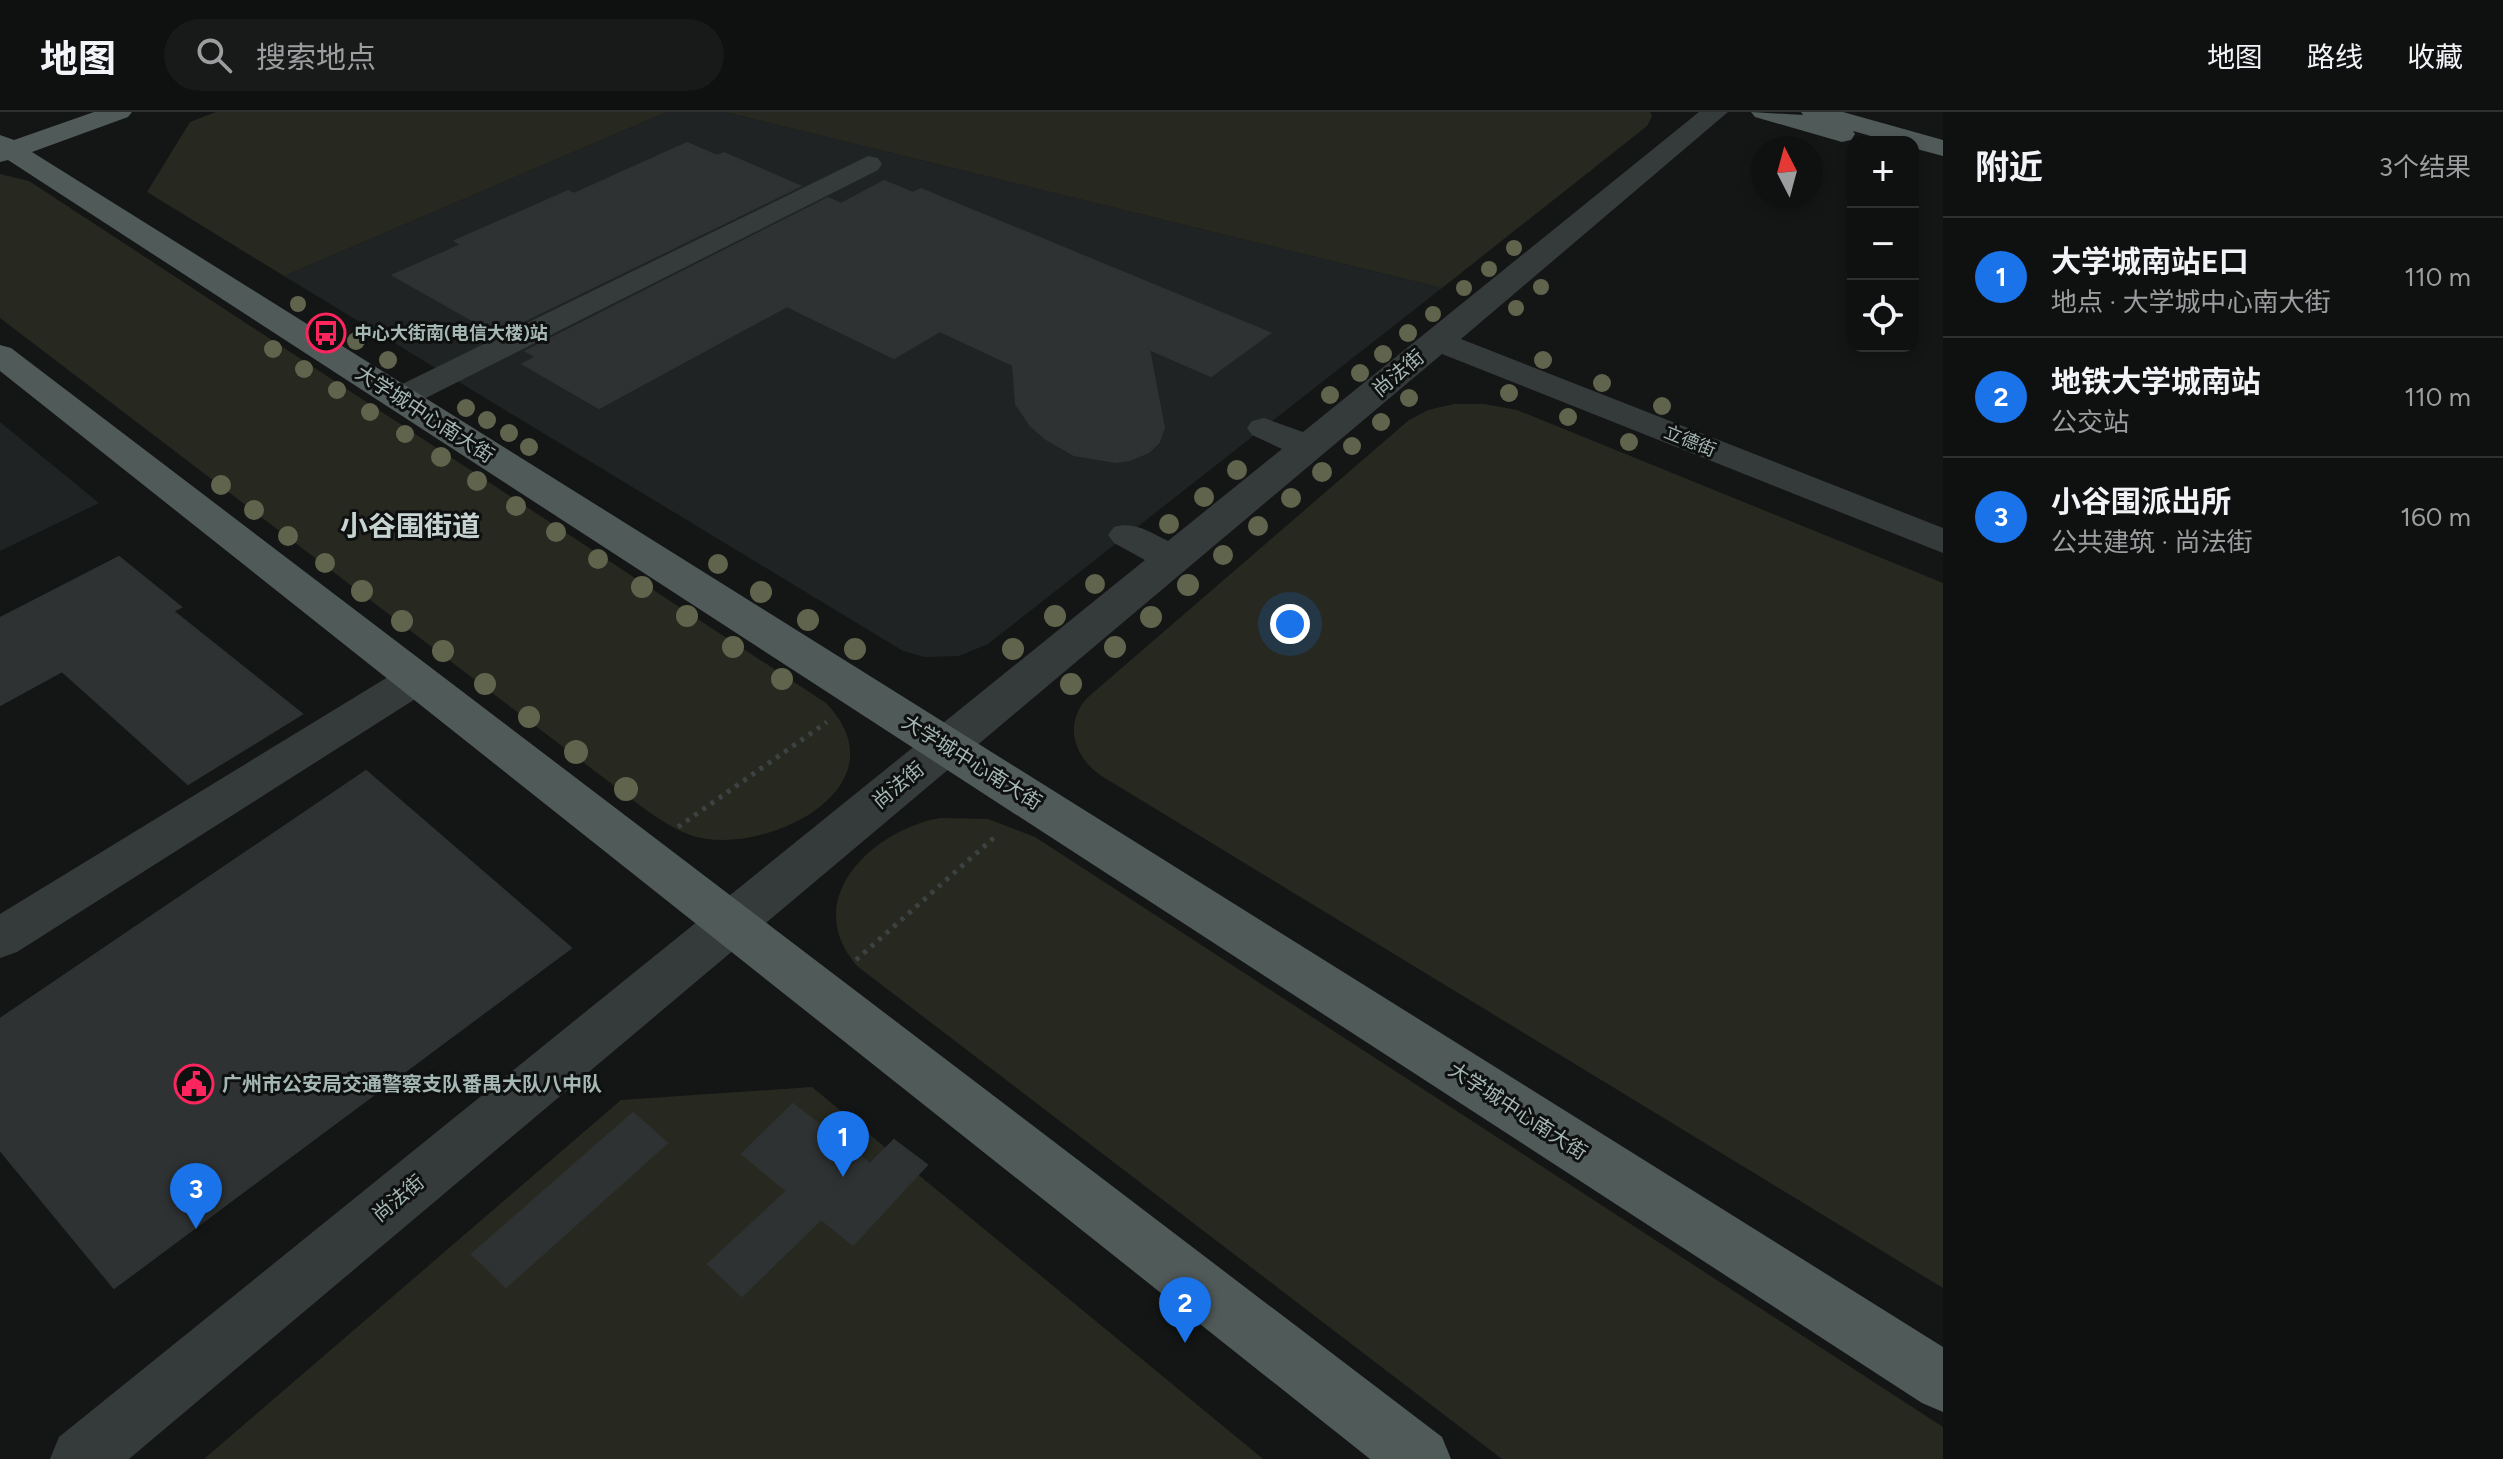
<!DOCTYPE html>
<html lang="zh">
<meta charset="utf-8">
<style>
:root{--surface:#0f1010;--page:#181919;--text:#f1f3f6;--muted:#9b9d9f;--line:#2f3030;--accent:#1a73e8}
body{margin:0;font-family:Figtree,"Noto Sans SC",sans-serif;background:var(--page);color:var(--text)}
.controls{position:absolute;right:24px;top:24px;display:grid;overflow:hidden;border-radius:16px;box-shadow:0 4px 12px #0003}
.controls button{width:72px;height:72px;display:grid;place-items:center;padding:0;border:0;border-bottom:2px solid var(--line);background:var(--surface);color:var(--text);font:40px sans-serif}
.compass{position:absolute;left:1751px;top:24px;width:72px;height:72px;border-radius:50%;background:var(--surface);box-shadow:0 4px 12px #0003;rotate:354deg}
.you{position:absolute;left:1290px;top:512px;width:28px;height:28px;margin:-20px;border:6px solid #fff;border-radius:50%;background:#1a73e8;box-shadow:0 0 0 12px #1a73e833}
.badge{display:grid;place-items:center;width:52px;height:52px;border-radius:50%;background:var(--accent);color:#fff;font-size:26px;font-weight:700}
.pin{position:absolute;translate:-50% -66px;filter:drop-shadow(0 2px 4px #0008)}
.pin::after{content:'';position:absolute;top:42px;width:28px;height:24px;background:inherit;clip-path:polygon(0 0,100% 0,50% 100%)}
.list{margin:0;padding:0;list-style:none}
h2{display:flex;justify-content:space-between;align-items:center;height:104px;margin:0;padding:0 32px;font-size:34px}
h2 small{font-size:26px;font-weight:400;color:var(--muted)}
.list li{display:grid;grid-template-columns:52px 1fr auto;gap:24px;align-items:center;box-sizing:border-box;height:120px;padding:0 32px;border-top:2px solid var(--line)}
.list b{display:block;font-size:30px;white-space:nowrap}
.list p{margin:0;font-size:26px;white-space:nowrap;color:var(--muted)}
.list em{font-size:26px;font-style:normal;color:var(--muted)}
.icon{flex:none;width:44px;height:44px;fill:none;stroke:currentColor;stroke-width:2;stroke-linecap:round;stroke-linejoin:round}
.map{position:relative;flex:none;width:1943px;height:1347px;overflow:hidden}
header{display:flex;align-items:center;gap:48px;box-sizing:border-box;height:112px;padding:0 40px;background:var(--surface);border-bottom:2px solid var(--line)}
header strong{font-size:38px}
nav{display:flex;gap:44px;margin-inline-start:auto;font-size:28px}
.search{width:560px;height:72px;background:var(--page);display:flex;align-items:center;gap:20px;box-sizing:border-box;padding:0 28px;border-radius:44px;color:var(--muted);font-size:30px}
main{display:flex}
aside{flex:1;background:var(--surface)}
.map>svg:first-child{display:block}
</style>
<header>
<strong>地图</strong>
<div class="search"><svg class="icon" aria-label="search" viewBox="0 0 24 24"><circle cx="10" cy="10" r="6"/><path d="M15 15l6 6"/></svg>搜索地点</div>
<nav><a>地图</a><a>路线</a><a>收藏</a></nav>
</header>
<main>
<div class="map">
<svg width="1943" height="1347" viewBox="0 0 1943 1347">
<rect width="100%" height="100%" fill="#141616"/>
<path fill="#202323" d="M667 0H725L1442 176 988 532 959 544 925 545 903 539 284 164Z
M0 310 99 391 0 439Z"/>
<path fill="#272920" d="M216 0H667L284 164 147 80 190 10Z
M725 0H1650L1652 4 1647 14 1442 176Z
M0 62 29 69 826 591C902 670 781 737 707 727 684 724 665 711 646 698L0 206Z
M1454 292H1484L1517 298 1943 471V1176L1100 663C1073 643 1064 612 1087 586L1409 308 1428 298Z
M940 706 988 707 1035 725 1943 1315V1347H1502L857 854C799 787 873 718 940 706Z
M812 975 1263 1347H204L621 988Z"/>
<path fill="#2f3232" stroke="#2e3232" stroke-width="2" d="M687 31 717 44 724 41 800 74 497 222 393 163 461 133 455 129 568 79 574 82Z
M884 69 913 81 921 77 1270 221 1211 264 1149 237 1164 316 1159 330 1149 340 1130 348 1116 350 1074 343 1046 327 1031 314 1016 292 1013 253 940 219 894 246 787 194 599 296 523 252 536 245 526 239 828 86 841 92Z
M119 445 181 495 173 499 302 602 188 672 62 559 0 593V506Z
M366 659 571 836 114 1176 0 1038V907Z
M793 992 870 1052 894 1028 927 1053 853 1133 821 1107 742 1184 708 1152 787 1079 742 1042Z
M633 1001 667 1031 506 1175 472 1142Z"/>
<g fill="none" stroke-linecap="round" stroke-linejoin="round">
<path stroke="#3b4241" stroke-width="5" stroke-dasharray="4 6" stroke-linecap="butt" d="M678 715 827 610
M856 848 998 722"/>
<path fill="#353b3a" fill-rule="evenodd" d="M1699 0H1728L1461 227 1943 416V441L1442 242 129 1347H50L59 1325 1145 448 1114 431 1108 423 1114 415C1135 409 1149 420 1168 429L1282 337 1252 323 1247 316 1252 309 1264 306 1303 320Z
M868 44 878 46 882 52 878 58 412 293 400 296 388 293 383 286 388 279Z
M416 553 431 557 437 567 431 577 17 840 0 846V802L401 557Z"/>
<path fill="#505a59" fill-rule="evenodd" d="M94 0H132L128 5 32 40 1943 1235V1300L1922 1291 8 48 0 50V23L14 28Z
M1751 0 1803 3 1801 0H1843L1943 28V44L1913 36V30H1892L1853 19 1855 22 1851 28 1842 30 1755 5Z
M0 233 11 236 1442 1325 1451 1347H1370L0 259Z"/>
</g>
<g fill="#60644d">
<circle cx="1514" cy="136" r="8"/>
<circle cx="1489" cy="157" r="8"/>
<circle cx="1541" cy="175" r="8"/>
<circle cx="1464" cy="176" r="8"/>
<circle cx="298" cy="192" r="8"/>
<circle cx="1516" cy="196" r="8"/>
<circle cx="1433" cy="202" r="8"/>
<circle cx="327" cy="210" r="9"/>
<circle cx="1408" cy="221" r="9"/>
<circle cx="356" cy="229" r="9"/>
<circle cx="273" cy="237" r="9"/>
<circle cx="1383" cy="242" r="9"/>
<circle cx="388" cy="248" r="9"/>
<circle cx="1543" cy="248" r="9"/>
<circle cx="304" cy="257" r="9"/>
<circle cx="1360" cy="261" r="9"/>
<circle cx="1602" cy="271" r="9"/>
<circle cx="337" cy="278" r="9"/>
<circle cx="1509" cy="281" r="9"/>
<circle cx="1330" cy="283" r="9"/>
<circle cx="1409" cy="286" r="9"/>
<circle cx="1662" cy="294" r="9"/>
<circle cx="466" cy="296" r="9"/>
<circle cx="370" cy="300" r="9"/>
<circle cx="1568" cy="305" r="9"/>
<circle cx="487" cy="308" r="9"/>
<circle cx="1381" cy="310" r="9"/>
<circle cx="509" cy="321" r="9"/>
<circle cx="405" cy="322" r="9"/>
<circle cx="1629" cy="330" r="9"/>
<circle cx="1352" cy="334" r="9"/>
<circle cx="529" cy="335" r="9"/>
<circle cx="441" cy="345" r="10"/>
<circle cx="1237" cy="358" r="10"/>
<circle cx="1322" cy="360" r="10"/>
<circle cx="477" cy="369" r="10"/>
<circle cx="221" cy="373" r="10"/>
<circle cx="1204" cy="385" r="10"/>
<circle cx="1291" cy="386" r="10"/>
<circle cx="516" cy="394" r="10"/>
<circle cx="254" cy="398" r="10"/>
<circle cx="1169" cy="412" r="10"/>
<circle cx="1258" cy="414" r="10"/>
<circle cx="556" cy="420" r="10"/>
<circle cx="288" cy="424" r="10"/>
<circle cx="1223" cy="443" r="10"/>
<circle cx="598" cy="447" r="10"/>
<circle cx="325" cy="451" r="10"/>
<circle cx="718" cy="452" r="10"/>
<circle cx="1095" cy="472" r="10"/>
<circle cx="1188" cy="473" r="11"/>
<circle cx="642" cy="475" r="11"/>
<circle cx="362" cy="479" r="11"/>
<circle cx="761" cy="480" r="11"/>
<circle cx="687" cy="504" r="11"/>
<circle cx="1055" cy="504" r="11"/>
<circle cx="1151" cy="505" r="11"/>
<circle cx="808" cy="508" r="11"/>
<circle cx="402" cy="509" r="11"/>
<circle cx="733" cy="535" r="11"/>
<circle cx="1115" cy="535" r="11"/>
<circle cx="855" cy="537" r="11"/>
<circle cx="1013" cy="537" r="11"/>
<circle cx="443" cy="539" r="11"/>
<circle cx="782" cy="567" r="11"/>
<circle cx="485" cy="572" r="11"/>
<circle cx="1071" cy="572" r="11"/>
<circle cx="529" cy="605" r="11"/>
<circle cx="576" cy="640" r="12"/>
<circle cx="626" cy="677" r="12"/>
</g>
<defs>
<g id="bus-ring" transform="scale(2)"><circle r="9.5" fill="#0f1111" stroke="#fd255e" stroke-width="1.5"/><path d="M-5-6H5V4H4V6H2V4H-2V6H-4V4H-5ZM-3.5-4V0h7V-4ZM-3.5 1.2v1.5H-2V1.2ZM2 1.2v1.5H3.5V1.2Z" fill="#fd255e"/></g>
<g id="civic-ring" transform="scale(2)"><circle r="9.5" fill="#0f1111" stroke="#fd255e" stroke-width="1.5"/><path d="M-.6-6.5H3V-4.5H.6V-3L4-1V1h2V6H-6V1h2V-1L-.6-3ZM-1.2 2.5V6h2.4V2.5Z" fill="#fd255e"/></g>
</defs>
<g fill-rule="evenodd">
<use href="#bus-ring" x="326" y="221"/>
<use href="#civic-ring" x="194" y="972"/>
</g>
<g text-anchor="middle" stroke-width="6" stroke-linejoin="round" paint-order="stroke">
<g font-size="18" font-weight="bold" fill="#a5b7b3" stroke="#0f1111" text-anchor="start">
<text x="354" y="227">中心大街南(电信大楼)站</text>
</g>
<g font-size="18" fill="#a5b7b3" stroke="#0f1111">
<text transform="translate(1690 329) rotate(22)" y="6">立德街</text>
</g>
<g font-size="20" fill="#a5b7b3" stroke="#0f1111">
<text transform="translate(1398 261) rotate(-40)" y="7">尚法街</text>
<text transform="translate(425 302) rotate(33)" y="7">大学城中心南大街</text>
<text transform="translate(972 650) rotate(32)" y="7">大学城中心南大街</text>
<text transform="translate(898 673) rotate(-40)" y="7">尚法街</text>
<text transform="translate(1518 999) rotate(33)" y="7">大学城中心南大街</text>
<text transform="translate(398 1086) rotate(-40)" y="7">尚法街</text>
</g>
<g font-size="20" font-weight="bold" fill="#a5b7b3" stroke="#0f1111" text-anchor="start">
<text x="222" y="979">广州市公安局交通警察支队番禺大队八中队</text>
</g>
<g font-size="28" font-weight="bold" fill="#c6d3d0" stroke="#0f1111">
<text x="410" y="424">小谷围街道</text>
</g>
</g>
</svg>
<div class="controls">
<button>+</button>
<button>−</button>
<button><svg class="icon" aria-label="locate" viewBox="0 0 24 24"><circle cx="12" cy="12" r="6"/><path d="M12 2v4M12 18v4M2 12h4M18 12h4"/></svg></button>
</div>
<svg class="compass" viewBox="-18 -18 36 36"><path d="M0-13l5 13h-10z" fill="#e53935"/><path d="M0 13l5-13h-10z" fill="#9b9d9f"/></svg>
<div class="you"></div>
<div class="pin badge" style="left:843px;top:1065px">1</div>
<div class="pin badge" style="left:1185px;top:1231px">2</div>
<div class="pin badge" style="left:196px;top:1117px">3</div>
</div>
<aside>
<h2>附近<small>3个结果</small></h2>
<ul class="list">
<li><span class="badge">1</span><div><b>大学城南站E口</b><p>地点 · 大学城中心南大街</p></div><em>110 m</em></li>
<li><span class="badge">2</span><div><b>地铁大学城南站</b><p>公交站</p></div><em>110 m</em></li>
<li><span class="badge">3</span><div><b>小谷围派出所</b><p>公共建筑 · 尚法街</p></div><em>160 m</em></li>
</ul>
</aside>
</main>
